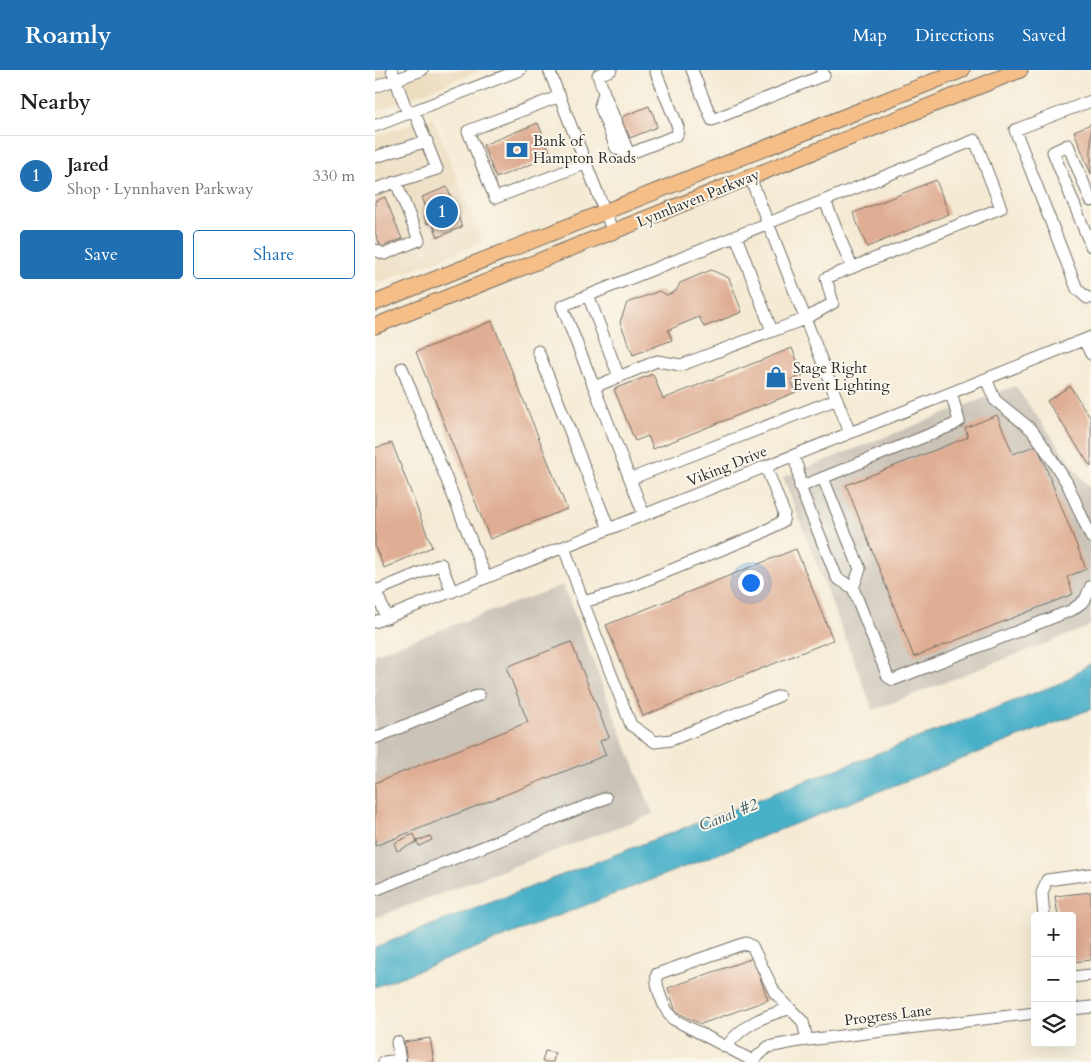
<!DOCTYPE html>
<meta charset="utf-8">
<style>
:root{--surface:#fff;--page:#f6f6f6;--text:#202124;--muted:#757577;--line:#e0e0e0;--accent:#1f6fb2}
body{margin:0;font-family:Cardo,serif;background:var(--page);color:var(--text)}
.controls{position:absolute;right:15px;bottom:15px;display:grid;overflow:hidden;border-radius:5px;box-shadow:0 5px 20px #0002}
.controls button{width:45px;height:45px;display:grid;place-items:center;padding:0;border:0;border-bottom:1px solid var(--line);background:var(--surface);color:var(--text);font:25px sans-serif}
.you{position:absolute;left:375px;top:512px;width:18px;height:18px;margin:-12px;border:4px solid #fff;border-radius:50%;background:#1a73e8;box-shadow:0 0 0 8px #1a73e833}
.badge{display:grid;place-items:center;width:32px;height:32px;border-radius:50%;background:var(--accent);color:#fff;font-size:16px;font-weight:700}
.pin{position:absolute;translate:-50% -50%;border:2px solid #fff;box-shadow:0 1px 5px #0006}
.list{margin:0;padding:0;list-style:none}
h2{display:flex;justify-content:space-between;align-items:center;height:65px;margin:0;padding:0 20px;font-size:21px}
h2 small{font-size:16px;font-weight:400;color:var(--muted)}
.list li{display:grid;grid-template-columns:32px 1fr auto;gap:15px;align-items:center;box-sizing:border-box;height:80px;padding:0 20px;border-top:1px solid var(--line)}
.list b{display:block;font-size:19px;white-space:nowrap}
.list p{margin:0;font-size:16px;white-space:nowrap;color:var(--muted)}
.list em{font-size:16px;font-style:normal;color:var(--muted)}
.actions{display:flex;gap:10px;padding:15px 20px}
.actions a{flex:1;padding:11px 0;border:1px solid var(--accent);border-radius:5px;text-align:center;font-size:18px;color:var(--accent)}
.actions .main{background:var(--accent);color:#fff}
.icon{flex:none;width:28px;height:28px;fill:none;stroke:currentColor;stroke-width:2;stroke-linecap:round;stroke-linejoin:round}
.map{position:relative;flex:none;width:716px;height:992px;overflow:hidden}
header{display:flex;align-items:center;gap:30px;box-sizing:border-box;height:70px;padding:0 25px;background:var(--accent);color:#fff}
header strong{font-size:24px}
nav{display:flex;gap:28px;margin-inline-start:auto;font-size:18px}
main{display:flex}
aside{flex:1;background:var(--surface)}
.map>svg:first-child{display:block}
</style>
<header>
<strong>Roamly</strong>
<nav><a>Map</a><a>Directions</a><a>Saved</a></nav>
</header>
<main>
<aside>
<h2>Nearby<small></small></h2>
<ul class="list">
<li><span class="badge">1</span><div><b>Jared</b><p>Shop · Lynnhaven Parkway</p></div><em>330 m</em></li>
</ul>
<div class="actions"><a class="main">Save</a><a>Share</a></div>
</aside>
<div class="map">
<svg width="716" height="992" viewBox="0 0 716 992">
<rect width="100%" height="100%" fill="#fbf7ec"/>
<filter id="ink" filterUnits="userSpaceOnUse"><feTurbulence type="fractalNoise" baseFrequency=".02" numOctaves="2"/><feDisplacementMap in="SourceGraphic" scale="10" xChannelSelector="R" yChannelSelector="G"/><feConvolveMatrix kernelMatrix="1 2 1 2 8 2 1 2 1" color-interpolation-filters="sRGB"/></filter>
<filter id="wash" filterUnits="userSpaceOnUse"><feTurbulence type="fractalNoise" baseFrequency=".0096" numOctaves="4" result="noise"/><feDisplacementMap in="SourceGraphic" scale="20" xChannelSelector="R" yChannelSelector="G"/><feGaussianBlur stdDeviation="1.12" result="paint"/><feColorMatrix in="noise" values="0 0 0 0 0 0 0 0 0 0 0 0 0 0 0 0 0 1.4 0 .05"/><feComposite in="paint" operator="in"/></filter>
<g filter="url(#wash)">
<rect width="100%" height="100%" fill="#f5ebd5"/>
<path fill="#ead9ba" d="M0 0H105L0 42Z
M58 48 107 172 0 214V66Z"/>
<path fill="#cac3b8" d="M640 316 716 421V553L713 557 498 640 408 407Z
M188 515 278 744 0 848V584Z"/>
<path fill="#4ab0c9" stroke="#3a6e7a" d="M716 593V639L0 917V877L688 612Z"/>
<g id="blocks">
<path fill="#dfad93" d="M274 36 276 41 277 40 282 57 255 68 252 60 240 64 236 56 248 51 247 47Z
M163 53 177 86 121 108 108 75Z
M716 54V104L699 61Z
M561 110 574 144 492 177 478 143Z
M72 117 87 157 63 167 57 152 52 154 49 145 53 143 47 127Z
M10 127 27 169 6 177 0 163V131Z
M336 200 354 208 367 242 329 257 324 247 293 260 297 270 258 285 245 252 252 233 284 221 292 225 301 221 305 213Z
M117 251 192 439 115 469 41 282Z
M417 278 428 305 416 310 421 322 278 379 273 366 260 371 239 319 278 304 288 329Z
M695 316 716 349V397L672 331Z
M622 345 638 384 662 375 711 499 692 507 698 524 539 587 471 415 593 367 590 358Z
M17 373 57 477 9 498 0 477V378Z
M421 479 458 570 268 646 231 555Z
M196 572 234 667 225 671 231 685 0 776V713L153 652 131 597Z
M39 764 42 772 22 781 19 773Z
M55 766 57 770 44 776 42 771Z
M716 822V890L697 892V846H683L680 826Z
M378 888 393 930 326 954 301 942 293 918Z
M55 968 59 992H32L29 972Z
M170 981 180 983 178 992H167Z"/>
</g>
</g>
<g filter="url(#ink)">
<use href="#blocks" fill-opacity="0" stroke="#726e66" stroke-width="1"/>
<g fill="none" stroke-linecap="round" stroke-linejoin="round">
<g stroke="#726e66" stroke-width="13">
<path id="minor" d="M17 0 33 44
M174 0 238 162
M236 0 223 5 229 23 225 36 241 78 254 84 302 65 303 57 280 0
M317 0 337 50 449 5 447 0
M0 17 47 0
M229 23 254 84
M185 26 93 61 120 128 212 93
M716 31 640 60 702 219 712 228H716
M0 56 145 0
M0 87 52 71
M375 107 475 363
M0 119 21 112
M450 131 477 198
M716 131 693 75 678 82 716 176
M361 166 397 261
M0 180 10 184 44 170 21 112 62 99 39 41
M213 225 244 307
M709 270 716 284
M163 281 234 459
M27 298 111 508
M611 309 620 330 657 360 667 374 692 413 716 467
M219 317 187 236 600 70 626 138 451 208 458 233 430 249 306 295 282 291 219 317 255 409
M418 386 423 399 425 417 578 355 584 351 576 323
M425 417 462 508 478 518 485 499 448 408
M269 445 255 409 462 329
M189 477 208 532 237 524 385 464 408 451 409 443 391 397
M478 518 513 607 518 610 697 540 710 530 716 516
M0 519 12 548
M1 521 66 494 77 522
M208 532 256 655 280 672 296 670 404 626
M0 552 716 267
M0 668 104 625
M0 820 231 728
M669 846 667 823 672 810 716 804
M697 907 716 905
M697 939 716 937
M22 972 25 992
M351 977C367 955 388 946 414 939
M378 991 298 949C289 939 280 917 282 904L371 873 377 876 400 923 428 952 432 970
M9 992 25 990
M376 992 393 977 424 971 660 943"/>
</g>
<g stroke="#726e66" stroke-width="17">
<path id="major" d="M0 233 587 0
M0 256 645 0"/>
</g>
<use href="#minor" stroke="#fff" stroke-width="11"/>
<use href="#major" stroke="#f6be87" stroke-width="15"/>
</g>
</g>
<defs>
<g id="bank-bare" transform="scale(1.725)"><path d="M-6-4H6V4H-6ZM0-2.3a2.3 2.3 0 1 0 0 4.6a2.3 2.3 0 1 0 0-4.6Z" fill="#1f6fb2" stroke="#fbf7ec" stroke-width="2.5" paint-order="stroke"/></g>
<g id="shop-bare" transform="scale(1.725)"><path d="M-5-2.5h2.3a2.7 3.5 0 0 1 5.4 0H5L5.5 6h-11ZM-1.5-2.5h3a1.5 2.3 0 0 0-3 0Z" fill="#1f6fb2" stroke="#fbf7ec" stroke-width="2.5" paint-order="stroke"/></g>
</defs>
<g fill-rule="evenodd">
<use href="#bank-bare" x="142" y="80"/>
<use href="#shop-bare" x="401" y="307"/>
</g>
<g text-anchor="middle" stroke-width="4" stroke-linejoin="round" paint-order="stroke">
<g font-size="15" fill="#2b2b2b" stroke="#fbf7ec" text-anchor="start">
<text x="158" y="76">Bank of<tspan x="158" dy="17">Hampton Roads</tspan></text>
<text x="418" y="303">Stage Right<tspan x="418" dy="17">Event Lighting</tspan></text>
</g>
<g font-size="15" fill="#2b2b2b" stroke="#fbf7ec">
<text transform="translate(323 128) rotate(-22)" y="5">Lynnhaven Parkway</text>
<text transform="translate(352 396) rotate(-22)" y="5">Viking Drive</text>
<text transform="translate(513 945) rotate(-7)" y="5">Progress Lane</text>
</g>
<g font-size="16" font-style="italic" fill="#365a62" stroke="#fbf7ec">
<text transform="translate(353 744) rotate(-22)" y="6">Canal #2</text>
</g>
</g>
</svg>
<div class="controls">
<button>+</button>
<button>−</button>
<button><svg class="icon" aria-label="layers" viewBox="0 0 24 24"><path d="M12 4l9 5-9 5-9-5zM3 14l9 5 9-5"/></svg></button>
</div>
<div class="you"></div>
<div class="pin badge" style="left:67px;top:142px">1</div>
</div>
</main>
